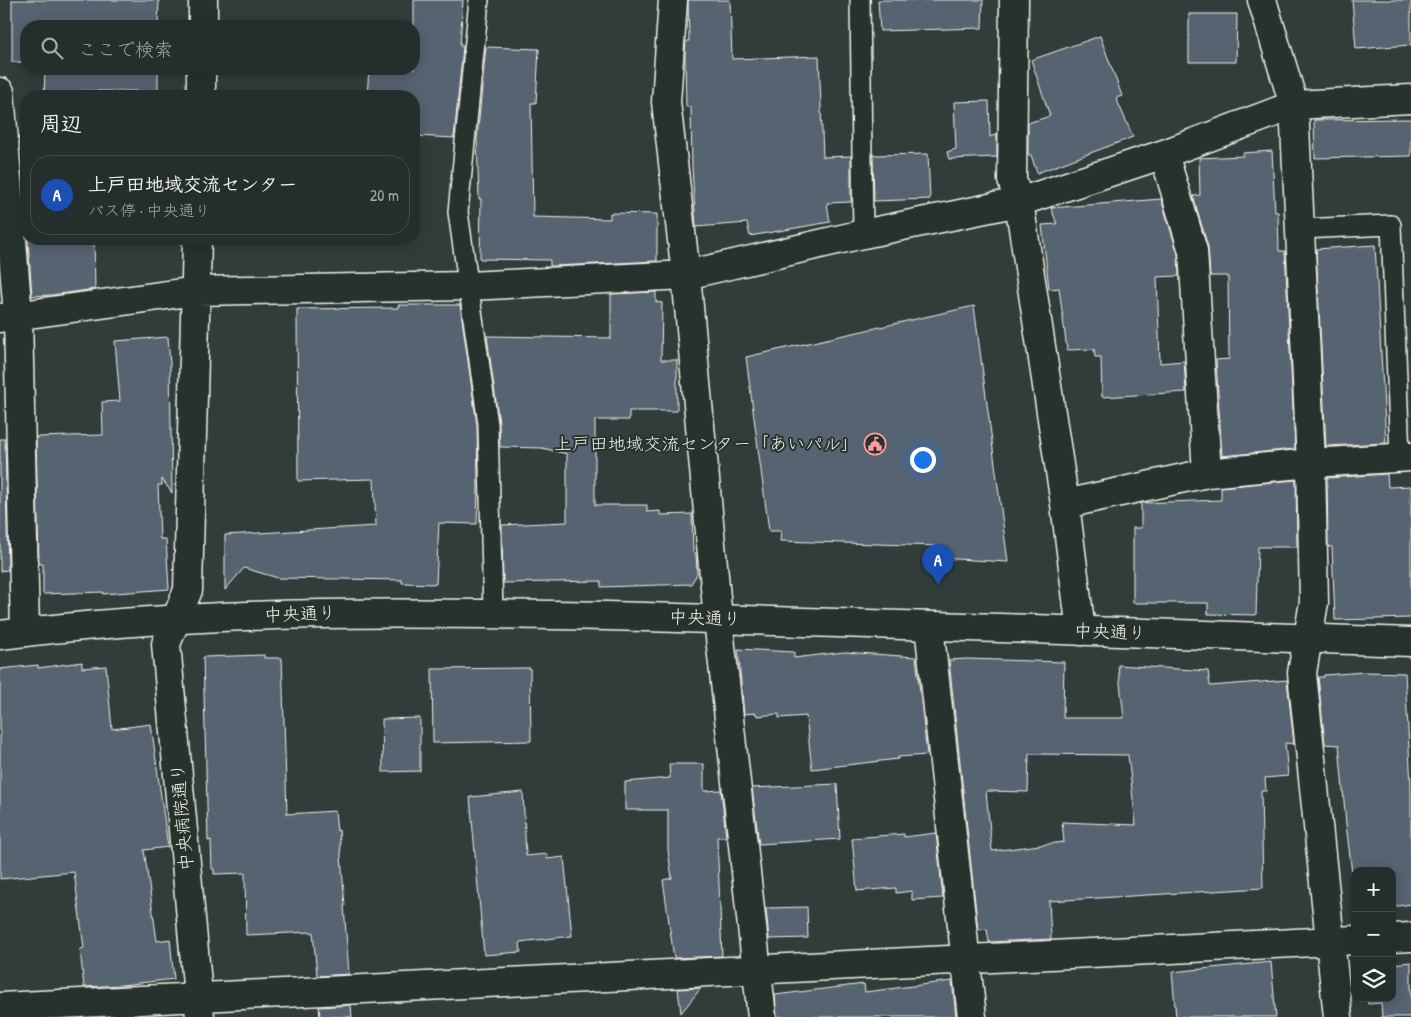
<!DOCTYPE html>
<html lang="ja">
<meta charset="utf-8">
<style>
:root{--surface:#242e2c;--page:#303a38;--text:#f1f3f6;--muted:#a3a8a9;--line:#414a48;--accent:#ff9aa2}
body{margin:0;font-family:"Patrick Hand","Klee One",sans-serif;background:var(--page);color:var(--text)}
.controls{position:absolute;right:15px;bottom:15px;display:grid;overflow:hidden;border-radius:10px;box-shadow:0 2px 12px #0003}
.controls button{width:45px;height:45px;display:grid;place-items:center;padding:0;border:0;border-bottom:1px solid var(--line);background:var(--surface);color:var(--text);font:25px sans-serif}
.you{position:absolute;left:922px;top:459px;width:18px;height:18px;margin:-12px;border:4px solid #fff;border-radius:50%;background:#1a73e8;box-shadow:0 0 0 8px #1a73e833}
.badge{display:grid;place-items:center;width:32px;height:32px;border-radius:50%;background:var(--accent);color:#fff;font-size:16px;font-weight:700}
.pin{position:absolute;translate:-50% -41px;filter:drop-shadow(0 1px 2px #0008)}
.pin::after{content:'';position:absolute;top:26px;width:18px;height:15px;background:inherit;clip-path:polygon(0 0,100% 0,50% 100%)}
.list{margin:0;padding:0;list-style:none}
h2{display:flex;justify-content:space-between;align-items:center;height:65px;margin:0;padding:0 20px;font-size:21px}
h2 small{font-size:16px;font-weight:400;color:var(--muted)}
.list li{display:grid;grid-template-columns:32px 1fr auto;gap:15px;align-items:center;box-sizing:border-box;height:80px;margin:0 10px 10px;padding:0 10px;border:1px solid var(--line);border-radius:20px}
.list b{display:block;font-size:19px;white-space:nowrap}
.list p{margin:0;font-size:16px;white-space:nowrap;color:var(--muted)}
.list em{font-size:16px;font-style:normal;color:var(--muted)}
.icon{flex:none;width:28px;height:28px;fill:none;stroke:currentColor;stroke-width:2;stroke-linecap:round;stroke-linejoin:round}
.map{position:relative;flex:none;width:1411px;height:1017px;overflow:hidden}
.search{position:absolute;background:var(--surface);box-shadow:0 2px 12px #0003;left:20px;top:20px;width:400px;height:55px;display:flex;align-items:center;gap:12px;box-sizing:border-box;padding:0 18px;border-radius:20px;color:var(--muted);font-size:19px}
.panel{position:absolute;background:var(--surface);box-shadow:0 2px 12px #0003;left:20px;top:90px;width:400px;height:155px;border-radius:20px}
.map>svg:first-child{display:block}
</style>
<div class="map">
<svg width="1411" height="1017" viewBox="0 0 1411 1017">
<rect width="100%" height="100%" fill="#303d3b"/>
<filter id="ink" filterUnits="userSpaceOnUse"><feTurbulence type="fractalNoise" baseFrequency=".02" numOctaves="2"/><feDisplacementMap in="SourceGraphic" scale="10" xChannelSelector="R" yChannelSelector="G"/><feConvolveMatrix kernelMatrix="1 2 1 2 8 2 1 2 1" color-interpolation-filters="sRGB"/></filter>
<g filter="url(#ink)">
<path fill="#566471" stroke="#f4f1e8" fill-rule="evenodd" d="M12 0H159L158 26H26V62H12Z
M414 0H463L460 46H463L454 138 414 136V96H367L369 69H414Z
M688 0H730L732 59 819 56 823 157 851 156V202L827 203 830 222 750 236 747 223 696 227 692 168 691 107H686L685 54 686 41H689Z
M878 0H983L982 28 880 31Z
M1352 0H1411V45L1356 49Z
M1189 14H1237L1236 62H1189Z
M1100 36 1122 96 1116 98 1133 137 1037 173 1031 155H1028V123L1050 116 1031 60Z
M486 47 539 49 536 103H531L533 217 610 219V213L657 214V261L555 266H550V260L480 259 481 199H479L477 139Z
M45 69H158V91H82V96H44Z
M989 101 990 137 997 134V157L949 159 947 152 956 149 954 102Z
M1411 119V156L1315 158 1314 120Z
M1272 151 1275 212H1278L1279 251H1285L1295 449 1222 456 1216 360 1229 359 1228 276H1210L1208 247 1193 196 1200 195 1199 158 1243 156V153Z
M928 154 930 199 874 201 873 155Z
M1161 199 1178 254 1179 276 1157 277 1160 363 1184 361 1186 392 1102 397 1101 357H1095L1094 349 1067 350 1059 288 1049 289 1042 225 1057 224 1051 208Z
M57 239V241H94L95 289 52 295 32 296 28 240Z
M1375 245 1386 443 1326 446 1316 249Z
M656 292V302L662 303 661 360H677V411H629V420H595V505H647V512L660 511V515L692 514 693 553H696L697 574 691 584 601 587V581L503 583 502 525 567 522V454L542 448 500 447 499 423 487 336 611 338V294Z
M398 305H460L477 425 478 485 477 524 439 523 436 584 402 583V580L278 578 244 568 225 590V535L376 526 374 479 298 481 297 309 398 308Z
M974 306 1008 562 938 558 939 546 780 541 781 531H769L746 357Z
M168 337 170 364 172 493 162 479V485H158L160 539H166L169 589 103 594V592L43 594V564H39L36 437 103 435 102 402 120 401 115 341Z
M0 439H5L8 570 0 571Z
M1387 474 1388 487 1411 486V618L1335 620 1332 547H1328L1327 478Z
M1296 480 1297 547H1258L1256 615 1208 614V603H1133V528H1141V503L1221 500V487Z
M738 649 794 652V658L844 652 916 657 927 755 898 757V759L812 769 806 716 779 718V714L757 716 756 713 744 714Z
M264 655V658H282L287 814 335 811 337 831 339 830 345 906H344L349 974 317 976 313 932 246 935 245 873 214 874V869H212L211 840 208 841 203 657Z
M967 659 1064 662 1063 718H1124L1118 665 1208 671 1210 686 1287 680 1294 744 1285 743 1288 776 1265 778 1266 791H1261L1263 888 1049 901 1051 939 989 942 987 929 978 930 949 660ZM1029 754 1128 755 1136 825 1062 822 1064 842 992 851 986 791 1028 792Z
M82 662V668L106 666 112 729 151 724 168 847 144 850 157 941 170 939 174 979 122 985 84 987 80 949 84 948 74 872 0 879V669L38 665V668Z
M530 668 531 741 433 743 432 669Z
M1364 672 1405 673 1411 786V904L1392 907V871H1355V898L1346 824 1339 745 1325 744 1318 677H1324V675Z
M420 718V771L383 772 382 719Z
M669 764H704V791L721 790 726 837H717L722 956 674 958 663 880 672 878 668 851V810H625V782L670 778Z
M837 784 840 839 759 844 752 788Z
M523 792 526 856 547 854V859L564 857 572 936 520 942 521 952 484 955 470 797Z
M936 833 943 898 912 900V891L896 893V888L857 891 852 838 904 834V837Z
M807 907 808 938 769 939 766 908Z
M1271 962 1276 1017H1176L1172 972Z
M1411 962V1017H1382L1381 1003 1368 1004 1367 998H1392V964Z
M952 981 956 1017H777L775 995 864 984 865 992Z
M701 988 681 1013 678 989Z
M351 1005 352 1017H320L319 1007Z"/>
<g fill="none" stroke-linecap="round" stroke-linejoin="round">
<g stroke="#f4f1e8" stroke-width="22">
<path id="service" d="M479 0 458 212 488 424 493 613
M860 0 863 234
M1300 229 1391 225 1400 457"/>
</g>
<g stroke="#f4f1e8" stroke-width="31">
<path id="minor" d="M673 0 666 102 686 275 718 619 762 1017
M1014 0 1012 180 1019 202 1065 504 1081 631
M1262 0 1294 105 1311 463 1314 602 1302 673 1338 1017
M203 26V0
M0 92 18 316 25 632
M201 96V69
M1164 154 1193 251 1207 473
M197 239 188 590 166 644 200 1017
M0 318 196 291 469 286 686 275 863 234 1019 202 1164 154 1294 105 1411 99
M1065 504 1207 473 1311 463 1411 457
M929 626 972 1017
M1392 938 1411 937
M0 1007 1355 940"/>
</g>
<g stroke="#f4f1e8" stroke-width="31">
<path id="tertiary" d="M0 635C214 608 430 612 645 617 900 623 1156 634 1411 642"/>
</g>
<use href="#service" stroke="#26332d" stroke-width="19"/>
<use href="#minor" stroke="#26332d" stroke-width="28"/>
<use href="#tertiary" stroke="#26332d" stroke-width="28"/>
</g>
</g>
<defs>
<g id="civic-ring" transform="scale(1.125)"><circle r="9.5" fill="#26332d" stroke="#ff9aa2" stroke-width="1.5"/><path d="M-.6-6.5H3V-4.5H.6V-3L4-1V1h2V6H-6V1h2V-1L-.6-3ZM-1.2 2.5V6h2.4V2.5Z" fill="#ff9aa2"/></g>
</defs>
<g fill-rule="evenodd">
<use href="#civic-ring" x="875" y="444"/>
</g>
<g text-anchor="middle" stroke-width="4" stroke-linejoin="round" paint-order="stroke">
<g font-size="18" fill="#f4f1e8" stroke="#26332d" text-anchor="end">
<text x="859" y="450">上戸田地域交流センター「あいパル」</text>
</g>
<g font-size="18" fill="#f4f1e8" stroke="#26332d">
<text transform="translate(300 614) rotate(-2)" y="6">中央通り</text>
<text transform="translate(705 618) rotate(2)" y="6">中央通り</text>
<text transform="translate(1110 632) rotate(2)" y="6">中央通り</text>
<text transform="translate(182 817) rotate(-95)" y="6">中央病院通り</text>
</g>
</g>
</svg>
<div class="controls">
<button>+</button>
<button>−</button>
<button><svg class="icon" aria-label="layers" viewBox="0 0 24 24"><path d="M12 4l9 5-9 5-9-5zM3 14l9 5 9-5"/></svg></button>
</div>
<div class="you"></div>
<div class="pin badge" style="left:938px;top:585px;background:#1a4fb4">A</div>
<div class="search"><svg class="icon" aria-label="search" viewBox="0 0 24 24"><circle cx="10" cy="10" r="6"/><path d="M15 15l6 6"/></svg>ここで検索</div>
<section class="panel">
<h2>周辺<small></small></h2>
<ul class="list">
<li><span class="badge" style="background:#1a4fb4">A</span><div><b>上戸田地域交流センター</b><p>バス停 · 中央通り</p></div><em>20 m</em></li>
</ul>
</section>
</div>
